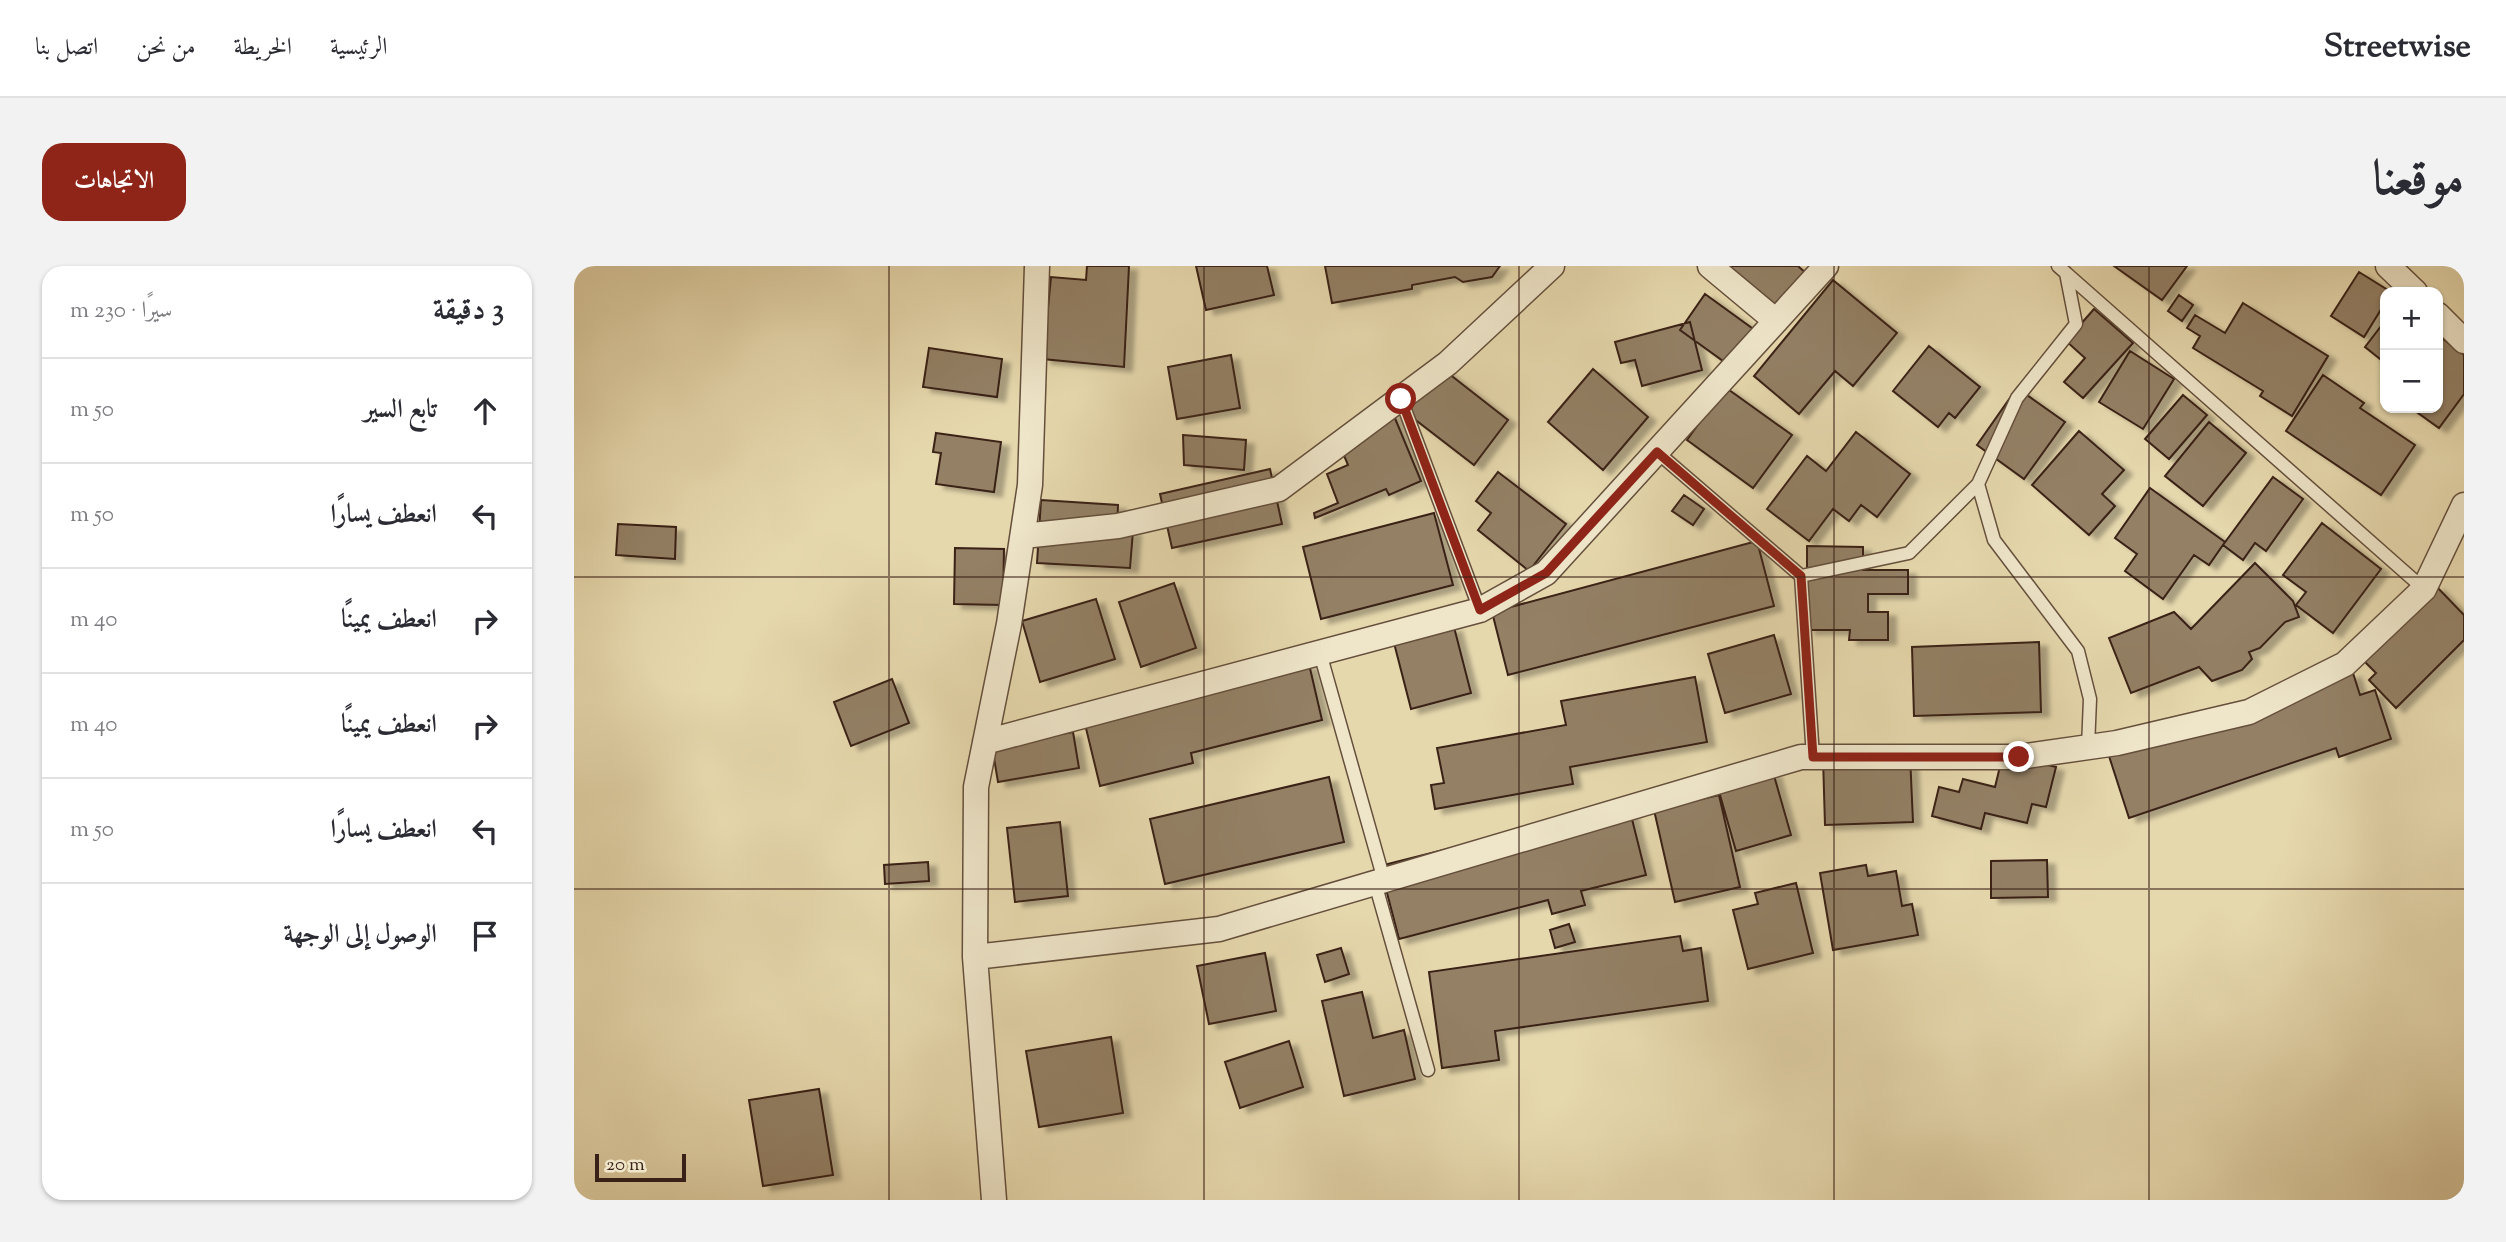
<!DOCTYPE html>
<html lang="ar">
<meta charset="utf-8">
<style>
:root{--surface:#fff;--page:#f2f2f3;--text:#2b2b33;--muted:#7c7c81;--line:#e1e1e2;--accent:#8f2418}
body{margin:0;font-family:"Sorts Mill Goudy",Amiri,serif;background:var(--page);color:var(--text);direction:rtl}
.controls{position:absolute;right:21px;top:21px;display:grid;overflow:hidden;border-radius:14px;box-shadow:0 2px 5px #0004}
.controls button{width:63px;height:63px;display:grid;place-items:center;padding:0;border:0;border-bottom:2px solid var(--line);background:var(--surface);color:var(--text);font:35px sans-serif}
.scale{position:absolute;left:21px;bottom:18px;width:91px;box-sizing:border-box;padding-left:7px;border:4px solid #3a2117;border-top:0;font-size:19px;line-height:24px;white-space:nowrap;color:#3a2117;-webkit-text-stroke:5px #efe6ca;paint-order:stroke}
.stop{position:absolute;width:21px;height:21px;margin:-16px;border:5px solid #8f2418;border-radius:50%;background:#fff}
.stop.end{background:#8f2418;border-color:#fff;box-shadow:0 2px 7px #0008}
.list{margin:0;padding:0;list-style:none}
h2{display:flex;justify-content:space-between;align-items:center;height:91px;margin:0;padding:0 28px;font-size:30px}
h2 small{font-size:23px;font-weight:400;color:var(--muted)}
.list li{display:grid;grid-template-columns:46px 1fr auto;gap:21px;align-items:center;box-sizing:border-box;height:105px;padding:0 28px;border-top:2px solid var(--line)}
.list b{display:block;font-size:26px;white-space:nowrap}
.list em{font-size:23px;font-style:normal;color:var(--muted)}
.icon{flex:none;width:38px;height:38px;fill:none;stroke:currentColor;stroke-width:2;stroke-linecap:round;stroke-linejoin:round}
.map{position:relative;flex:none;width:1890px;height:934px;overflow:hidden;direction:ltr;border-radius:21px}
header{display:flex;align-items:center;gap:42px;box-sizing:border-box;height:98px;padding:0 35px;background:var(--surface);border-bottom:2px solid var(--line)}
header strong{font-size:33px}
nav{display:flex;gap:38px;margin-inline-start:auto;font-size:24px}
.intro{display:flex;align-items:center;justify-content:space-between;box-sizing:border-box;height:168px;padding:0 42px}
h1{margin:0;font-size:49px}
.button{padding:18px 32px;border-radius:21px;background:var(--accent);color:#fff;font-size:24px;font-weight:700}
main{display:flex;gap:42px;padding:0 42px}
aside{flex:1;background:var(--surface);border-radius:21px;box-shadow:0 2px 5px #0004}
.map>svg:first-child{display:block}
</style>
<header>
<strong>Streetwise</strong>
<nav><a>الرئيسية</a><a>الخريطة</a><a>من نحن</a><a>اتصل بنا</a></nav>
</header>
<div class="intro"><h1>موقعنا</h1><a class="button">الاتجاهات</a></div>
<main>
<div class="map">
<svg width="1890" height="934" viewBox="0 0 1890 934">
<defs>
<filter id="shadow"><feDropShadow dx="8" dy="4.5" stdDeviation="2" flood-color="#0004"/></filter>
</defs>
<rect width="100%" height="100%" fill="#e6d8ad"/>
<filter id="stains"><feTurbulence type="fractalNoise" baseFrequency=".00286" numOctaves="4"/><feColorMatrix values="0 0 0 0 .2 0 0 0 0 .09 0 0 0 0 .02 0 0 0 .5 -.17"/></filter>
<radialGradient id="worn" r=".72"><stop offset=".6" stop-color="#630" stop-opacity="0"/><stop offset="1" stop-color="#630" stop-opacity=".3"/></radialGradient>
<path fill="#938065" stroke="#3a2117" stroke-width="2" filter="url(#shadow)" d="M513 0H555L550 101 469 93 477 11 512 14Z
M622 0H693L700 29 632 44Z
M751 0H926L918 11 889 16 881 11 838 19V23L758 37Z
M1145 0H1224L1234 9 1200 49Z
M1540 0H1613L1588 34Z
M1785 6 1817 26H1811V37L1790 71 1757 50Z
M1259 14 1323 67 1279 120 1261 105 1225 148 1180 110Z
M1131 28 1182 65 1156 100 1106 64Z
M1605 29 1619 39 1608 55 1594 45Z
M1669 37 1754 90 1718 150 1686 130 1689 125 1619 82 1626 70 1613 62 1621 49 1651 67Z
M1520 43 1559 77 1509 132 1490 116 1511 92 1492 75Z
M1811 55V97L1791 81Z
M1116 56 1128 104 1068 120 1061 94 1047 97 1041 76Z
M1864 69 1890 89V128L1865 162 1837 142H1864Z
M1355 80 1406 121 1381 152 1375 147 1364 161 1319 125Z
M355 82 428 93 423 131 349 121Z
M1556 85 1600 113 1569 163 1525 136Z
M657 89 666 142 603 153 594 101Z
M865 100 934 154 900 199 830 145Z
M1019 103 1074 151 1029 204 974 156Z
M1749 109 1790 137 1786 142 1841 179 1807 229 1712 165Z
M1151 121 1218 169 1179 222 1113 174Z
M1443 122 1491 156 1450 213 1403 179Z
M1609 129 1633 149 1595 193 1571 173Z
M818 145 847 215 815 229 812 223 741 252 740 247 764 237 753 208 774 199 761 168Z
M1635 156 1672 187 1629 240 1591 210Z
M1505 165 1550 204 1528 228 1541 240 1515 269 1458 219Z
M1282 166 1336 208 1303 251 1287 239 1275 255 1259 243 1235 275 1193 243 1233 190 1252 205Z
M362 167 427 176 420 226 362 218 367 187 359 186Z
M609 169 672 174 670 204 610 199Z
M696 203 708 258 598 282 586 228Z
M924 206 992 258 955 305 904 264 917 247 902 235Z
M1699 211 1729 233 1692 285 1681 277 1669 294 1649 279Z
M1576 222 1651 276 1635 299 1620 289 1589 333 1551 305 1563 288 1541 272Z
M1110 229 1130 243 1119 259 1098 245Z
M467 234 544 239 543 264 559 265 556 302 463 297Z
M860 247 879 319 747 353 729 281Z
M1748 257 1807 303 1759 367 1722 339 1732 326 1709 309Z
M44 258 102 261 101 293 42 289Z
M1183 275 1200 340 934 409 918 346Z
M1233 280 1289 281V304H1334V328H1294V346H1314V374H1275L1276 364H1233Z
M381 282 430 283 429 339 380 338Z
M1681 297 1719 335 1725 351 1711 356 1686 382 1675 386 1678 393 1668 404 1638 415 1625 401 1557 427 1535 372 1600 346 1617 363Z
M600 317 622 382 567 401 545 336Z
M1862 320 1890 349V374L1822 442 1795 414 1802 407 1788 393Z
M522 333 541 393 466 416 448 355Z
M880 361 897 427 837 443 820 377Z
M1200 369 1217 428 1151 447 1134 388Z
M1465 376 1467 446 1340 450 1338 381Z
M735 398 748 454 617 487 619 497 526 520 510 454Z
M1779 407 1786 429 1801 424 1817 473 1765 491 1762 482 1555 552 1534 487Z
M1121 411 1133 476 996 501 999 518 861 543 857 519 870 517 863 482 992 459 987 435Z
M318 413 335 457 277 480 260 436Z
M499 466 505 502 424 516 418 480Z
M1429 488 1482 501 1472 541 1458 538 1453 557 1411 547 1407 563 1358 550 1365 521 1385 526 1389 513 1421 521Z
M1336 489 1339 556 1251 559 1249 492Z
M1199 506 1217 569 1162 585 1144 522Z
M755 511 770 576 591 618 576 553Z
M1145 529 1166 621 1101 636 1080 544Z
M1054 537 1072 609 1007 625 1011 639 978 648 974 634 825 673 806 600Z
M486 556 494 630 441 636 433 562Z
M1473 594 1474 631 1417 632V595Z
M354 596 355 615 311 618 310 599Z
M1292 599 1294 610 1322 605 1328 640 1338 638 1344 669 1259 684 1246 607Z
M1222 617 1239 687 1174 703 1159 644 1184 638 1181 627Z
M995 658 1001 676 981 682 976 664Z
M1106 670 1109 685 1127 682 1134 735 921 765 925 794 868 802 855 706Z
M767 682 775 708 751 716 743 689Z
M691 687 702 745 635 758 623 700Z
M788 726 799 772 830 764 841 813 770 830 748 735Z
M537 771 549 847 465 861 452 785Z
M715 775 729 821 666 842 651 796Z
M245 823 259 909 189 920 175 834Z"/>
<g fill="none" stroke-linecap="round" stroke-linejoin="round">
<g stroke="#654f3c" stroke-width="15">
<path id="service" d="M1484 0 1492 7 1502 58 1443 132 1404 218 1420 274 1504 385 1516 433 1514 481
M1492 7 1850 323
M827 133 906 344
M1083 186 1227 310 1239 491
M1227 310 1335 287 1404 218
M746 387 810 614
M801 617 854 804"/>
</g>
<g stroke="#654f3c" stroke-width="27">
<path id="minor" d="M1136 0 1202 55
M1814 0 1841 26
M1864 49 1890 75
M449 270 544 260 705 223 874 97 978 0
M411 476 906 344 972 307 1252 0
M401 691 645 663 1227 491H1445L1543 477 1675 446 1771 398 1850 323 1890 239
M420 934 401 691 402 521 435 358 456 219 463 0"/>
</g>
<use href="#service" stroke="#efe6ca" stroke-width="12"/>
<use href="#minor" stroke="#efe6ca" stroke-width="24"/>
</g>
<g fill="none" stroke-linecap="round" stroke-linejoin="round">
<path stroke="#8f2418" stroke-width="9" d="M827 133 906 344 972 307 1083 186 1227 310 1239 491H1445"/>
</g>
<path fill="none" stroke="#3a2117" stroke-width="2" stroke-opacity="0.55" d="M315 0V934M630 0V934M945 0V934M1260 0V934M1575 0V934M0 311H1890M0 623H1890"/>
<rect width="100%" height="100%" filter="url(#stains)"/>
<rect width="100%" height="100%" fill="url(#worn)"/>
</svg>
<div class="controls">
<button>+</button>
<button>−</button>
</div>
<div class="scale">20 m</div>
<div class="stop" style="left:827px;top:133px"></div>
<div class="stop end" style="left:1445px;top:491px"></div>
</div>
<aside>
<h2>3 دقيقة<small>سيرًا · 230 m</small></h2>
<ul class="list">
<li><svg class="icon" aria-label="ahead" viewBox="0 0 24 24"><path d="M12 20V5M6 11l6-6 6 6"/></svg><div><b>تابع السير</b></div><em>50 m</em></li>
<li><svg class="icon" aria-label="left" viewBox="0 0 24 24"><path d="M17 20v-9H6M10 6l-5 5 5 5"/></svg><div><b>انعطف يسارًا</b></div><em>50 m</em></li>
<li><svg class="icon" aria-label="right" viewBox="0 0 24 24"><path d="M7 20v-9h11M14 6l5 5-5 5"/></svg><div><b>انعطف يمينًا</b></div><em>40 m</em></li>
<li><svg class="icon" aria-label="right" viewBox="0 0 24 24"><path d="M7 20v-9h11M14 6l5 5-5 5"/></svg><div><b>انعطف يمينًا</b></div><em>40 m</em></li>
<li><svg class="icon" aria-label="left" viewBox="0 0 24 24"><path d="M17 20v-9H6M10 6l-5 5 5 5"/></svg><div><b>انعطف يسارًا</b></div><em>50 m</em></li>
<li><svg class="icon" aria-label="arrive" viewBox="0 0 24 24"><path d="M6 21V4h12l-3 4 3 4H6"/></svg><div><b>الوصول إلى الوجهة</b></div></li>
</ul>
</aside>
</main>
